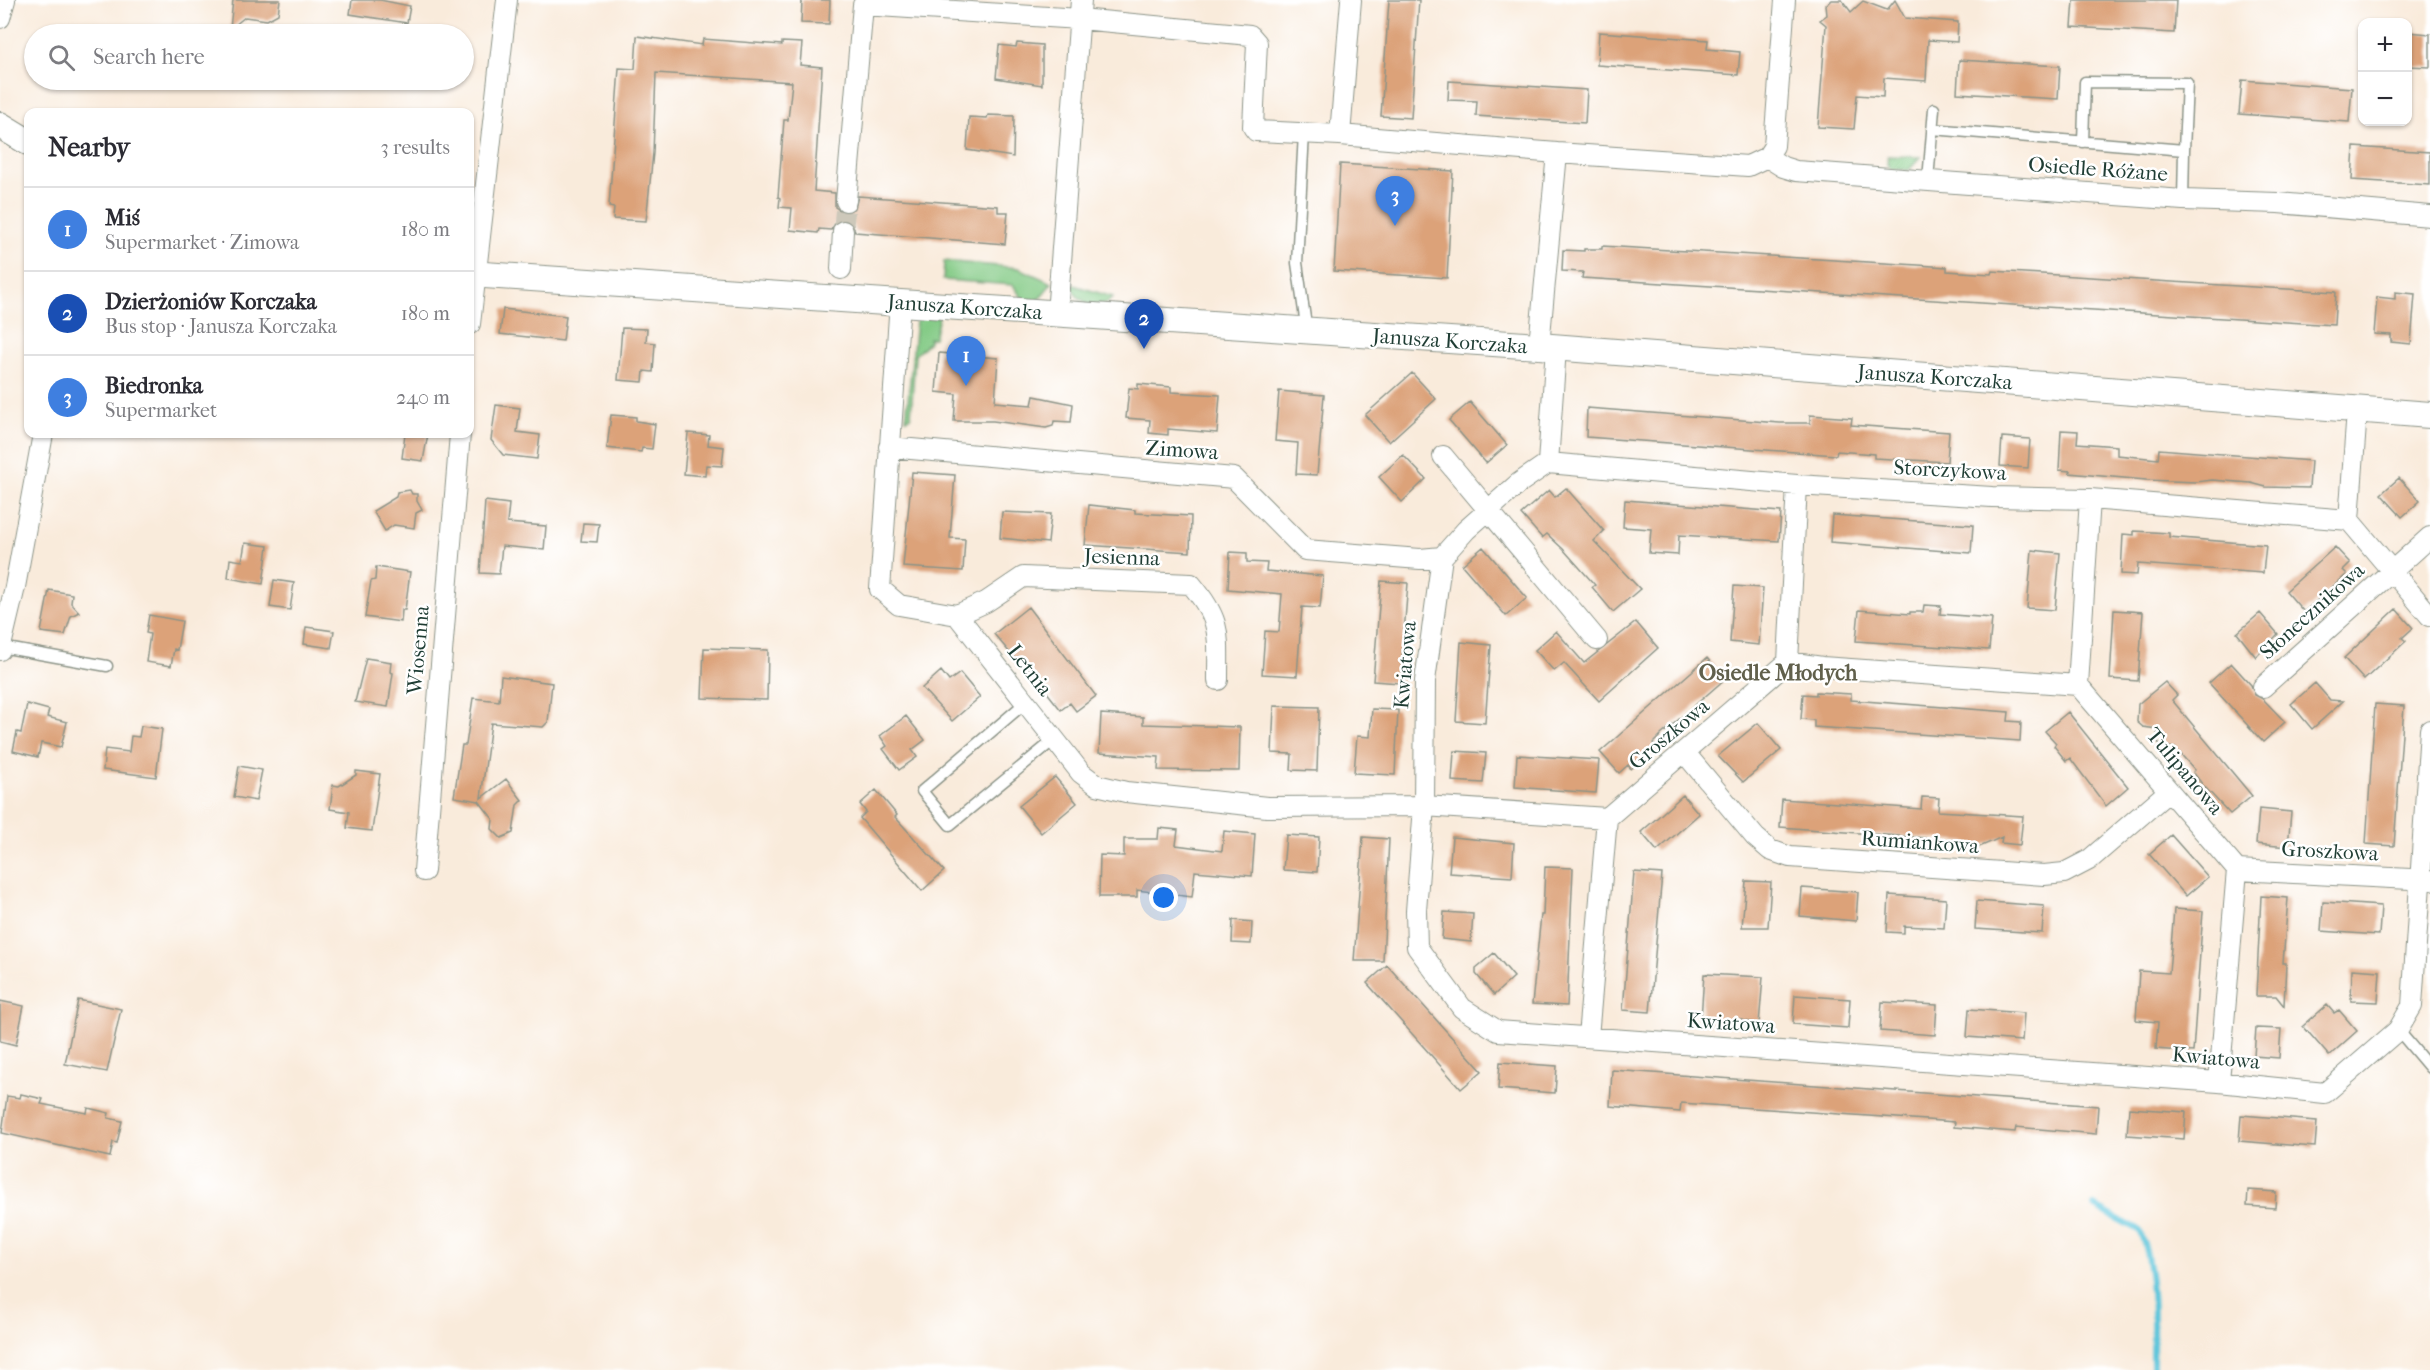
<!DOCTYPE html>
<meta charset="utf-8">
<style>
:root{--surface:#fff;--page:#f7f7f7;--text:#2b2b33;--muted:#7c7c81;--line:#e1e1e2;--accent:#d1495b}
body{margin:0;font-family:"IM FELL French Canon",serif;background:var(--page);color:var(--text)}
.controls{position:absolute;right:18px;top:18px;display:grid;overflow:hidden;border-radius:12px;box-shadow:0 2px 4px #0004}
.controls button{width:54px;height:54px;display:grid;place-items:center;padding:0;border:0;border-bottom:2px solid var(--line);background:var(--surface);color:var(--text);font:30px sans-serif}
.you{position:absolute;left:1164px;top:898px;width:21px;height:21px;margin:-15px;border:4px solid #fff;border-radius:50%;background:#1a73e8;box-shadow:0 0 0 9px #1a73e833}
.badge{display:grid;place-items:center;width:39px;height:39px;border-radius:50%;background:var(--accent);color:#fff;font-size:20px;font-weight:700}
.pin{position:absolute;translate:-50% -50px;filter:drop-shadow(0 2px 3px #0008)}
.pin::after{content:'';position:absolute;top:32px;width:21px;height:18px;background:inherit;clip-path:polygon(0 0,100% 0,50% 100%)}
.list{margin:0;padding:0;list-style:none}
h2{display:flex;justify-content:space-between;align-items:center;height:78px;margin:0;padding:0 24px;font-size:26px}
h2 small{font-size:20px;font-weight:400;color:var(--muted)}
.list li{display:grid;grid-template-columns:39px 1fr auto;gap:18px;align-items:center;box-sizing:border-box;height:84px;padding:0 24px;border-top:2px solid var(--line)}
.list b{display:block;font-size:22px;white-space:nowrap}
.list p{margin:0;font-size:20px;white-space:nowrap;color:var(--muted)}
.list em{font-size:20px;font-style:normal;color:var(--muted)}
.icon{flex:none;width:33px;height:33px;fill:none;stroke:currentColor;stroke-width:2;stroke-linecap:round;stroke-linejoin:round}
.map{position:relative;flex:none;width:2430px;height:1370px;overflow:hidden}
.search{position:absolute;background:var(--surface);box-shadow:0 2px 4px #0004;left:24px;top:24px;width:450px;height:66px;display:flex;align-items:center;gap:15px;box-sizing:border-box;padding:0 21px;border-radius:33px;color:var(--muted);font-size:22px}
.panel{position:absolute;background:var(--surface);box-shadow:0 2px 4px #0004;left:24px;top:108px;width:450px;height:330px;border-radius:12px}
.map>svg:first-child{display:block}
</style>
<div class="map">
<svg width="2430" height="1370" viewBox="0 0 2430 1370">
<rect width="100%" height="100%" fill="#fff"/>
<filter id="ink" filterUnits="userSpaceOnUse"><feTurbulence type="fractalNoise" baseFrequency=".0167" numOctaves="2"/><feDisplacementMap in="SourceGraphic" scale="12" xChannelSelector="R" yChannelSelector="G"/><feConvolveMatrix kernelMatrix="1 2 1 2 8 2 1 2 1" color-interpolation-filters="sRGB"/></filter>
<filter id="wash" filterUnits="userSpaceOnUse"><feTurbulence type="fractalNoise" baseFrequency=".008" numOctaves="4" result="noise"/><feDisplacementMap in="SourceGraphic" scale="24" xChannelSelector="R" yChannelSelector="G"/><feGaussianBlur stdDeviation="1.35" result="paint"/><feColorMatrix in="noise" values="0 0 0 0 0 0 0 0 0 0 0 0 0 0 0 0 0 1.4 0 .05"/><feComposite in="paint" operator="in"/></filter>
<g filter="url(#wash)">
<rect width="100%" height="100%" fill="#f9ebdb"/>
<path fill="#83ca85" stroke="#51845c" stroke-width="1.5" d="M1888 156 1921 157 1909 170 1890 169 1887 164Z
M944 261 1019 268 1052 283 1037 301H1024L1013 285 943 280Z
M1070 284 1113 297 1106 304 1089 305 1076 295Z
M922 317H939L934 338H929V342L915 355 911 417 906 419 916 321Z"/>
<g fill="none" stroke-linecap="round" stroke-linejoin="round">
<path stroke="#5fc6db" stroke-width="6" d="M2094 1206 2140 1231C2156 1275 2153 1324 2153 1370"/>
</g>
<g id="blocks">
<path fill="#dca279" d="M233 0H280L278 14 267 20 245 17 230 29Z
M352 0H380L410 6 407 23 350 14Z
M802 0H830L829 24 801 23Z
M1389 0H1419L1411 118 1381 116Z
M1831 0H1842L1851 12 1863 1 1887 10 1895 0 1905 18 1958 22 1957 42 1928 40 1926 81 1884 78 1883 97 1857 95 1854 129 1818 127 1826 25 1820 20 1827 15 1826 5Z
M2074 0H2176L2174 33 2072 27Z
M1599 32 1708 40 1707 49 1740 52 1738 75 1597 65Z
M2408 32 2430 34V67L2408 66Z
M637 36 702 45 703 39 782 45V42L802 43 800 65 822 67 814 191 835 193V207L844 213 855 208 858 196 998 206V212H1008L1005 244 855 232 853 225 844 219 837 221 831 230 819 229 818 233 790 230 792 208 779 207 780 198 778 197 784 120H788L792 82 656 73 653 153 646 221 613 219 614 208 609 207 619 68 635 69Z
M1017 43 1042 45V85L996 78 999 45 1016 47Z
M1959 60 2060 66 2058 99 1957 93Z
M2242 80 2352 88 2349 122 2239 114Z
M1449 81 1587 90 1585 123 1476 116 1477 101 1448 100Z
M988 115 1014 116 1013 157 967 150 969 117 987 118Z
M2354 147 2430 152V185L2352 180Z
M1340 164 1453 171 1447 278 1334 271Z
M1602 246 1918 265 1947 267V271L1991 274 1992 271 2336 292 2334 325 1582 278 1583 272 1562 271 1563 250 1584 251V249H1602Z
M2395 292 2415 294 2411 344 2391 342V335L2374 334 2377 297 2395 299Z
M503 309 566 316 563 341 500 334Z
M622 328 647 329 646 342 655 343 653 372 644 371 643 382 618 380Z
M939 353 998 358 995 402 1032 405 1034 396 1073 404 1071 422 1054 421 1053 426 1046 428 993 421H954L956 394 936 392Z
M1412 373 1436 399 1389 442 1365 415Z
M1138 384 1171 387V392L1220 395 1217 433 1168 429V435L1149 433 1150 420 1126 418 1129 388 1138 389Z
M1279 391 1324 395 1317 475 1296 474 1298 443 1275 441Z
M1470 402 1507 445 1486 463 1449 420Z
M496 405 520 408 517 432 540 435 537 459 503 455 491 440Z
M1587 408 1780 423H1810V415L1852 418 1851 425 1949 432 1947 462 1874 458V454L1837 451 1836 455 1586 437Z
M611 415 636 417V421L655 424 652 449 642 448 641 452 607 448Z
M2061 430 2078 431 2077 443 2117 446V455L2158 459 2159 449 2311 461 2309 488 2266 487 2251 483 2212 480 2196 482 2146 480 2069 473 2070 471 2059 470Z
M688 433 709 435 708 445 724 447 722 466 706 465 705 476 684 474Z
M405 434H428L423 461 402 458Z
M2002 437 2030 439 2028 468 2000 466Z
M1403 455 1426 479 1402 502 1379 477Z
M912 472 955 475 950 538 965 539 963 571 903 567Z
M2399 478 2420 501 2402 517 2381 494Z
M1566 488 1604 531 1594 541 1640 589 1613 612 1592 587 1595 585 1563 549 1547 534 1542 538 1521 514 1549 490 1555 497Z
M410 490 412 494H417V501L422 510 416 513 414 528 394 525 385 531 373 511 396 497 397 492Z
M1625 500 1781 512 1779 541 1679 535 1678 555 1649 553 1651 529 1623 527Z
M485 501 509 504 507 523 546 526 544 550 502 546 499 574 480 573Z
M1089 505 1135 510V513L1191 516 1190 552 1085 545Z
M1002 512 1051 514 1048 543 1000 538Z
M1832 515 1973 525 1971 553 1830 542Z
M583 523 599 524 597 542 581 541Z
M2134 531 2169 533V537L2266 545 2263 573 2138 564 2137 575 2121 574 2123 534 2134 535Z
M245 543 268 546 263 584 228 578 230 559 242 561Z
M1483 547 1527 598 1506 616 1462 565Z
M2335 547 2350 563 2343 570 2347 574 2304 612 2286 591Z
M2032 550 2060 553 2055 610 2027 608Z
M1230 552 1247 553V562L1267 563 1266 571 1323 576 1320 608 1302 607 1297 676 1262 674 1265 631 1279 632 1282 594 1228 589Z
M376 567 410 572 405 610H402L401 622 365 617 371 581 375 580Z
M274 580 294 583 290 610 270 607Z
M1381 581 1408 583 1400 683 1373 681Z
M1734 586 1763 588 1759 645 1730 642Z
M49 590 72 594 71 603 79 612 71 616 65 635 41 632Z
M1924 605 1941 606 1940 614 1992 618 1989 650 1856 641 1859 610 1910 614V612H1923Z
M1028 607 1096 696 1076 711 1070 703 1061 710 1019 657 1016 660 994 634Z
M2396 609 2413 628 2402 638 2406 641 2364 680 2344 658Z
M2114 610 2143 612 2138 681 2110 679Z
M2260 613 2278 634 2256 657 2237 633Z
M149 615 182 621 177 650 174 649 171 666 146 662 150 634 146 633Z
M1636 622 1658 648 1599 701 1564 663 1554 671 1535 650 1556 631 1584 663Z
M306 627 334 631 331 648 304 644Z
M1461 642 1491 645 1485 723 1456 721Z
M704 648 768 650 767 700 702 698Z
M366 658 391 662 390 672 393 673 388 707 355 702Z
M1707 658 1725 679 1661 735 1653 743 1656 747 1631 769 1628 765 1619 773 1600 752Z
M2231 663 2251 685 2255 695 2263 699 2285 722 2263 742 2209 683Z
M941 671 949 681 960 673 980 697 952 721 922 688Z
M501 676 552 683 548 722 543 727 491 723 481 798 506 779 522 800 517 805 513 833 501 838 492 829 493 819 479 801 454 797 462 745H466L473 698 499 701Z
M2165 682 2177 695 2172 700 2252 796 2230 814 2202 784 2193 772 2195 770 2175 748 2161 746 2158 742 2157 729 2143 727 2137 722 2138 704Z
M2315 683 2330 700 2343 701 2312 729 2291 704Z
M1816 692 1851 694V700L2009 712 2008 721 2021 722 2020 741 1814 727V720L1801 719 1803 694 1816 695Z
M27 704 49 710 47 717 67 722 61 747 41 743 38 757 13 751 17 732 21 733Z
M2375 704 2404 706 2394 846 2366 844Z
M1274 706 1319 707 1317 771 1291 770 1292 754 1272 753Z
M1372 709 1398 710 1395 775 1354 773 1357 736 1370 737Z
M2068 712 2128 787 2106 806 2070 758 2066 761 2054 746 2056 743 2045 731Z
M1101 714 1143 717V724L1240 727 1239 771 1158 770 1159 757 1099 753Z
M906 716 925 740 912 750 917 757 899 770 883 749 887 746 880 736Z
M1758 723 1781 750 1743 782 1718 756Z
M141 726 162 729 156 777 103 770 105 749 129 752 131 736 139 737Z
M1454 751 1486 753 1483 783 1452 781Z
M1517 755 1599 760 1596 793 1515 787Z
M239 766 262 770 256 801 234 797Z
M356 771 380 774 372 831 347 828 349 812 330 809 333 785 339 786 356 775Z
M1055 777 1077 803 1041 833 1019 806Z
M876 790 897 815 895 817 944 871 922 891 860 818 866 812 860 804Z
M1683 795 1699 814 1657 851 1641 832Z
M1922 797 1939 798 1938 811 2023 816 2020 845 2001 843 2002 837 1975 849 1965 841 1780 827 1782 799 1921 809Z
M2259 809 2291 812 2288 847 2256 844Z
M1159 828 1178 830 1176 845 1222 851 1224 831 1255 834 1252 876 1195 871 1192 897 1137 890V897H1099L1100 855 1124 856V839H1158Z
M1286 835 1319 837 1317 872 1283 870Z
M2171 835 2208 877 2186 896 2149 854Z
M1363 837 1389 839 1383 961H1354Z
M1452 837 1514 843 1512 877 1449 873Z
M1545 867 1573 868 1567 1006 1532 1004 1541 915H1543Z
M1634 872 1662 874 1650 1012 1623 1010Z
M1746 881 1771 882 1768 927H1742Z
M1802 888 1858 892 1856 921 1800 916Z
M1889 895 1946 899 1944 928 1904 926V933L1887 932Z
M2261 896 2288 898 2283 963H2286L2284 1006 2276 996H2256Z
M1977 901 2044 906 2042 933 1975 929Z
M2323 902 2381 906 2379 935 2321 931Z
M2174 909 2203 911 2193 1052 2156 1049 2158 1022 2136 1020 2139 971 2169 973Z
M1444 912 1473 914 1471 942 1442 939Z
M1233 920 1252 922 1251 944 1232 943Z
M1494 953 1514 977 1494 995 1476 974V968Z
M1387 965 1482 1071 1461 1089 1367 983Z
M2352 969 2380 971 2378 1002 2351 1001Z
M1704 974 1763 977 1759 1024 1737 1019 1736 1021 1701 1019Z
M1795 995 1850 999 1848 1028 1793 1024Z
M78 1000 121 1009 107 1072 65 1064Z
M0 1001 24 1006 16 1045 0 1041Z
M1882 1002 1937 1005 1935 1035 1880 1031Z
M2327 1005 2334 1013 2339 1010 2357 1031 2329 1056 2303 1026Z
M1969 1009 2024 1013 2022 1041 1967 1037Z
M2256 1028 2281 1029 2279 1058 2254 1056Z
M1500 1062 1557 1066 1555 1093 1498 1089Z
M1612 1070 2098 1106 2096 1134 2016 1127 2015 1132 1954 1127 1955 1122 1681 1103 1680 1112 1610 1106Z
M21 1094 43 1099 41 1104 87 1113 88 1108 109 1113 108 1118 122 1121 117 1143 113 1142 110 1157 2 1133 7 1096 20 1098Z
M2129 1108 2186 1112 2184 1139 2127 1135Z
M2241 1115 2317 1121 2315 1147 2239 1141Z
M2248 1190 2276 1192 2275 1208 2247 1206Z"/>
</g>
</g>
<g filter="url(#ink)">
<use href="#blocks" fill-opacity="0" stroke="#8c9488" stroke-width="1.5"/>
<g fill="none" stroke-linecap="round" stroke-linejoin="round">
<path stroke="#cdc8ba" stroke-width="20" stroke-dasharray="20 10" stroke-linecap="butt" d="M843 231 846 201"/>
<g stroke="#8c9488" stroke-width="13">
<path id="service" d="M1932 129 2184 150 2183 200
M1304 133 1297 263 1307 332
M2083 142 2085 82 2187 83 2184 150
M1928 180 1934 109
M1 647 107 666
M1025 703 922 791 950 825 1055 739
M2398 1030 2430 1068"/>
</g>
<g stroke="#8c9488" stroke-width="22">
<path id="minor" d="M1351 0 1340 135 1557 153
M0 18 5 0
M1767 157 1783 167 1796 171 2183 200 2278 203 2430 216
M846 201 863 5 1080 19 1250 35 1257 43 1253 127 1256 131 1340 135
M841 269 843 231
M900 302 880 589 899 605 957 615 1081 773 1097 785 1126 792 1267 807 1424 806 1607 818 1788 662 1822 667 2078 685
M1057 314 1081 0
M470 324 507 0
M1539 346 1557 153 1748 166 1767 157 1774 146 1785 0
M1556 348 1548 463 1519 483 1466 530 1442 557 1425 681 1424 806 1416 911 1417 947 1462 1008 1498 1031 2219 1082 2325 1093 2398 1030 2412 1006 2430 730
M2357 411 2349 520 2430 616
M889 447 1234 478 1305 550 1420 559 1442 557
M1443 456 1597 640
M1548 463 1797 485 1992 497 2090 499 2349 520
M2090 499 2078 685 2237 870 2219 1082
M957 615 986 602 1023 577 1191 584C1222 621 1218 633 1218 680
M0 650 15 587 43 434
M1788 662 1797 485
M2263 687 2430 537
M1685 753 1755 837 1770 850 1790 857 2044 875 2064 873 2089 860 2169 791
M2237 870 2430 880
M424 871 460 434
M1588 1037 1607 818"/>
</g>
<g stroke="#8c9488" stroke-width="28">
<path id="tertiary" d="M0 125 28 142
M470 274 1539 346 2430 415"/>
</g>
<use href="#service" stroke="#fff" stroke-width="10"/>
<use href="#minor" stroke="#fff" stroke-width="20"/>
<use href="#tertiary" stroke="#fff" stroke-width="26"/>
</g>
</g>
<g text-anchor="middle" stroke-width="5" stroke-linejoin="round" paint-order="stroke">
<g font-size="21" fill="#1f3d34" stroke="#fff">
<text transform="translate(2098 169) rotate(4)" y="7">Osiedle Różane</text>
<text transform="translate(965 307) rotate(4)" y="7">Janusza Korczaka</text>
<text transform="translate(1450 341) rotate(4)" y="7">Janusza Korczaka</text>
<text transform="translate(1935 377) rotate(4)" y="7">Janusza Korczaka</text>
<text transform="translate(1182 450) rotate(4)" y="7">Zimowa</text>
<text transform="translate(1950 470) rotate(3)" y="7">Storczykowa</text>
<text transform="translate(1122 557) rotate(2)" y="7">Jesienna</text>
<text transform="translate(2312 611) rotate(-42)" y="7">Słonecznikowa</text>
<text transform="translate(418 650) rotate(-85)" y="7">Wiosenna</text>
<text transform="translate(1405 665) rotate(-85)" y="7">Kwiatowa</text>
<text transform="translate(1030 670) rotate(52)" y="7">Letnia</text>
<text transform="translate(1669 734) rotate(-40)" y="7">Groszkowa</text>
<text transform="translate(2185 771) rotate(50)" y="7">Tulipanowa</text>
<text transform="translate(1920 842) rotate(4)" y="7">Rumiankowa</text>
<text transform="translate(2330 851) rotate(3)" y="7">Groszkowa</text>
<text transform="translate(1731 1023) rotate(4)" y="7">Kwiatowa</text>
<text transform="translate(2216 1058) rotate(5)" y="7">Kwiatowa</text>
</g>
<g font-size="22" font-weight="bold" fill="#61604c" stroke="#fff">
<text x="1778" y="680">Osiedle Młodych</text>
</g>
</g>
</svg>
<div class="controls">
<button>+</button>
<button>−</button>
</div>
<div class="you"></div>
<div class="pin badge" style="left:966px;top:386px;background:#3f7fe0">1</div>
<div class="pin badge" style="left:1144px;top:349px;background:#1a4fb4">2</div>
<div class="pin badge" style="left:1395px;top:226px;background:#3f7fe0">3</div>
<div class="search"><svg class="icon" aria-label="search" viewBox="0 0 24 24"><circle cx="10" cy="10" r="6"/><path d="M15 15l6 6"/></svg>Search here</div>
<section class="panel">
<h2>Nearby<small>3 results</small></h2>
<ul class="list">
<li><span class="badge" style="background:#3f7fe0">1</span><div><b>Miś</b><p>Supermarket · Zimowa</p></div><em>180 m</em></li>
<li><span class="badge" style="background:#1a4fb4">2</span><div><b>Dzierżoniów Korczaka</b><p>Bus stop · Janusza Korczaka</p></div><em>180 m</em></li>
<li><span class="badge" style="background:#3f7fe0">3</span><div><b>Biedronka</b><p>Supermarket</p></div><em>240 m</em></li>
</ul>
</section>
</div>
